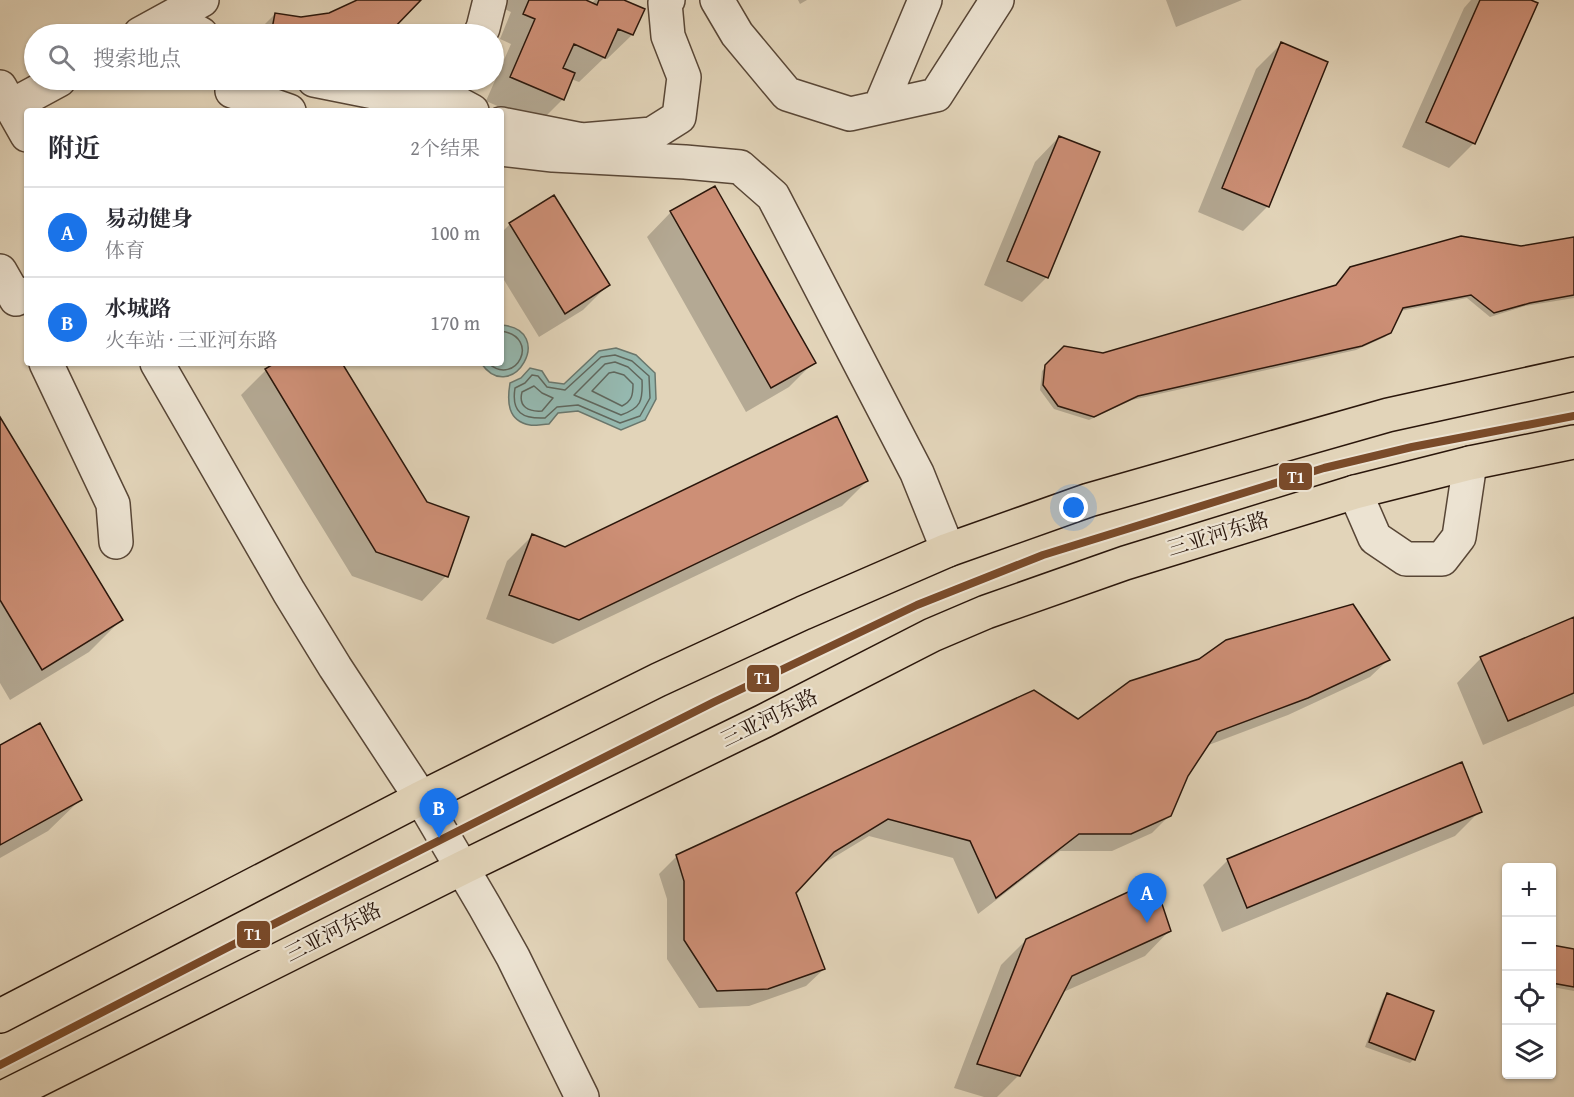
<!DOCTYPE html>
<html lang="zh">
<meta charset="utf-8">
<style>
:root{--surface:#fff;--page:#f7f7f7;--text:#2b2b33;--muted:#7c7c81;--line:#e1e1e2;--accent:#1a73e8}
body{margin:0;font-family:"Gentium Book Plus","Noto Serif SC",serif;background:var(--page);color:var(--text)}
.controls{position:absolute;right:18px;bottom:18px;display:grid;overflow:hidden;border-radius:6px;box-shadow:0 2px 4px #0004}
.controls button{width:54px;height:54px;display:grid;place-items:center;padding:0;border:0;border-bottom:2px solid var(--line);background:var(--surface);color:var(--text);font:30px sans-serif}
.you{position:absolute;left:1074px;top:508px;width:21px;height:21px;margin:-15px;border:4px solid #fff;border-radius:50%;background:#1a73e8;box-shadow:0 0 0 9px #1a73e833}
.badge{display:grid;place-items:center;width:39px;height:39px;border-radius:50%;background:var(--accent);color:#fff;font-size:20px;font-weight:700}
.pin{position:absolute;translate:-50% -50px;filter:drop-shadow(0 2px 3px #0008)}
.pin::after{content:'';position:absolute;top:32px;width:21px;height:18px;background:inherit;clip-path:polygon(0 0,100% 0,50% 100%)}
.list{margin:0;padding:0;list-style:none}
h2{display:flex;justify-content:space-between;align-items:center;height:78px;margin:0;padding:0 24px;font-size:26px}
h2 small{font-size:20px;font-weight:400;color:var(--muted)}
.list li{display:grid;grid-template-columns:39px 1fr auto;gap:18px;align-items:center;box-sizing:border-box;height:90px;padding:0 24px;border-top:2px solid var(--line)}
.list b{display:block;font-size:22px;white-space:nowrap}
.list p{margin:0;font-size:20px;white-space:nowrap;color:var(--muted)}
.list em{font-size:20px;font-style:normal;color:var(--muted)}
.icon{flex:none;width:33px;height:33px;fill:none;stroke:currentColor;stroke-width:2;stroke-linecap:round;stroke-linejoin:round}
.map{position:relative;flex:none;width:1574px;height:1097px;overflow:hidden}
.search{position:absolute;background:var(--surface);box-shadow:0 2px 4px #0004;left:24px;top:24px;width:480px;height:66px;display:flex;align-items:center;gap:15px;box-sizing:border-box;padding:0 21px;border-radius:33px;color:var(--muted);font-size:22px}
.panel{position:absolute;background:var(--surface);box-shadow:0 2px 4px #0004;left:24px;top:108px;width:480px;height:258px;border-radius:6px}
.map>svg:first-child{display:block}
</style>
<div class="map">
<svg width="1574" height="1097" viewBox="0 0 1574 1097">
<rect width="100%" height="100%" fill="#e2d4b9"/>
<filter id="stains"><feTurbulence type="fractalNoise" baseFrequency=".00333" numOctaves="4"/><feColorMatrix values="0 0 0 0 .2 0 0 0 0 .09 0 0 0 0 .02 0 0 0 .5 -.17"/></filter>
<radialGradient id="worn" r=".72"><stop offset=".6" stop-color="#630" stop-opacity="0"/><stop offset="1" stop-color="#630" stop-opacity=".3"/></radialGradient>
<path fill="#95b8af" stroke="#6a776d" stroke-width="1.5" d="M501 325C558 329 512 408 481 363H501Z
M616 348 636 355 655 373 656 399 645 420 621 430 578 411 558 413 549 424C543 424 535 426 530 425 507 421 507 401 510 383L521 378 530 368 542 371 549 382 564 384 599 351Z"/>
<path fill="#0003" d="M360 0H419L385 34H255L275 14 301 18 330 14Z
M503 0H582L591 4 595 0H620L632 35 607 59 604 58 579 82 571 79 563 99 538 124 486 101 511 44 500 39 511 12 500 7Z
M798 0H807L800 4Z
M1166 0H1242L1176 27Z
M1471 0H1527L1536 4 1474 143 1449 168 1402 147 1464 8Z
M1281 44 1268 206 1243 231 1198 212 1256 69Z
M244 80H304L276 87 244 82Z
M1059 137 1047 277 1022 302 984 285 1035 162Z
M671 212 814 362 789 387 746 412 647 237Z
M510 224 608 285 583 310 539 337 501 275V233Z
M1574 239V298L1525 306 1490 317 1467 298 1400 311 1390 332 1385 337 1356 350 1132 400 1089 420 1054 409 1040 390 1042 371 1065 347 1103 354 1521 247Z
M278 363H341L446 576 422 601 352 576 241 395 266 370Z
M0 420 121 620 89 652 10 700 0 683Z
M867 481 842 506 553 644 486 619 507 561 532 536 565 548Z
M1574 618V706L1483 745 1457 683 1481 658Z
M1388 660 1370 677 1288 715 1206 746 1187 775 1170 815 1152 833 1112 851H1060L978 914 953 858 869 836 818 867 794 893 824 969 806 986 749 1006 699 1008 667 959V899L659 874 677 856 1078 721Z
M0 747 80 800 48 831 0 858Z
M1480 811 1455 836 1222 932 1203 885 1228 860Z
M1169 931 1145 956 1061 993 1019 1075 997 1097H984L954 1088 1001 965 1026 940Z
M1552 947 1574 951V991L1552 987Z
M1387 995 1414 1059 1410 1063 1365 1047 1383 999Z"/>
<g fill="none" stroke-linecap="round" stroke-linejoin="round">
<path stroke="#60675d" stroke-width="1.5" d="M615 355 632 361 649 376 650 398 640 416 620 423 578 405 557 407 545 418C523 419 511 413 515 388L525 383 532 375 538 376 547 387 565 390 601 357Z
M615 362 628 367 642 380C643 401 641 408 621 415L574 395 605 364Z
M488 363C516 388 542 337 501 331
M614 372 624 375 633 384C633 395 632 401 622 406L592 391 609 373Z
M534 386 542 393 553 398 542 411C529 412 518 407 522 392Z"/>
</g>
<path fill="#cd8f76" stroke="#2a160b" stroke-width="1.5" d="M357 0H421L390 32 384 34H271L275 13 301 17 329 13Z
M529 0H586L597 5 599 0H624L645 9 633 35 618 29 605 58 574 44 563 68 575 73 564 100 510 77 535 19 523 14Z
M1480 0H1531L1538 3 1475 144 1426 122Z
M1281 42 1328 62 1269 207 1222 188Z
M1059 136 1100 152 1048 278 1007 261Z
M715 186 816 363 771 388 670 211Z
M554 195 610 285 565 314 509 223Z
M1461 236 1521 246 1574 237V295L1530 303 1494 313 1471 295 1403 308 1391 333 1362 346 1138 396 1094 417 1058 406 1043 385 1045 365 1064 346 1103 353 1336 285 1350 267Z
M275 363H342L427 502 469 517 448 577 376 552 265 369Z
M837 416 868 481 579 620 509 595 532 534 565 547Z
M0 417 123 620 42 670 0 600Z
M1353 604 1390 660 1308 698 1217 732 1188 776 1171 816 1131 834H1079L996 898 970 841 888 819 834 852 796 893 825 969 768 989 717 991 684 940V881L676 855 1034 690 1078 719 1130 681 1199 659 1226 640Z
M1574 617V693L1508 721 1480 657Z
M40 723 82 800 0 845V745Z
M1462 762 1482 812 1247 908 1227 859Z
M1154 880 1171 931 1072 976 1020 1076 977 1064 1026 939Z
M1552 945 1574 949V987L1552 983Z
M1387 993 1434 1011 1415 1060 1369 1042Z"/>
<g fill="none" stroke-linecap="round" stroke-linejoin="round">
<g stroke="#584636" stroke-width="36">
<path id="minor" d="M717 0 737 34 787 94 850 114 936 95 997 0
M171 17 201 34
M140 34 202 0
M480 34 483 28 490 0
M314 80 409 99 453 84 455 80
M0 87 27 135
M433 90 472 111
M232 91 289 111
M11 106 59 80
M880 107 925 0
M501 124 582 140 652 134 679 117 684 77 668 36 665 3 668 0
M501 149 553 155 685 162 740 167 773 196 917 473 948 550
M0 271 16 299 27 294
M46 363 113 504 116 542
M157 363 289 592 335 667 421 798 485 907 513 957 582 1097
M1355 492 1375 538 1406 559H1442L1459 537 1470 463"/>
</g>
<g stroke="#2a160b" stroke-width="36">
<path id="major" d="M0 1016 421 798 658 680 803 613 948 550 1089 500 1388 415 1574 374
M4 1097 462 868 764 721 932 635 986 612 1125 563 1355 492 1470 463 1574 442"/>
</g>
<use href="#minor" stroke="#ece3d2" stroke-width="33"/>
<use href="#major" stroke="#e2d4b9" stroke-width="33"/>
<g stroke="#ece3d2" stroke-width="12">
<path id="rail-1" d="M0 1065 244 939 714 702 917 605 1043 555 1324 468 1412 447 1574 416"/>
</g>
<use href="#rail-1" stroke="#7a4b2a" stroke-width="8"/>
</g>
<g text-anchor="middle" stroke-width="4.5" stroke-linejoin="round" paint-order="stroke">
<g font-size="21" fill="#2a160b" stroke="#ece3d2">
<text transform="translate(1218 534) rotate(-17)" y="7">三亚河东路</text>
<text transform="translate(769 718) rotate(-26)" y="7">三亚河东路</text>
<text transform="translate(333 932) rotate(-27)" y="7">三亚河东路</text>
</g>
</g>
<g stroke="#ece3d2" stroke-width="2">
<rect x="1278" y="462" width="35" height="29" rx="6" fill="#7a4b2a"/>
<rect x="746" y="664" width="34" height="29" rx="6" fill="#7a4b2a"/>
<rect x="236" y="920" width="35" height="29" rx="6" fill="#7a4b2a"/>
</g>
<g font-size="16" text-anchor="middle" font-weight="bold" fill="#fff">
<text x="1296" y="483">T1</text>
<text x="763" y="684">T1</text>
<text x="253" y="940">T1</text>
</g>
<rect width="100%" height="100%" filter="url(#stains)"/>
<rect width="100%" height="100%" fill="url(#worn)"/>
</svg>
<div class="controls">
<button>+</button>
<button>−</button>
<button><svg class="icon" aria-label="locate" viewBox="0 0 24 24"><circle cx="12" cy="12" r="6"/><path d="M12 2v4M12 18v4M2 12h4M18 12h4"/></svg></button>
<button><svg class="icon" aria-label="layers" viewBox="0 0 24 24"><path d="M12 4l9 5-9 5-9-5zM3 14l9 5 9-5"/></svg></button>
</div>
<div class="you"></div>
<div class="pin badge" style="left:1147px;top:923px">A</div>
<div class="pin badge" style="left:439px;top:838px">B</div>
<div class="search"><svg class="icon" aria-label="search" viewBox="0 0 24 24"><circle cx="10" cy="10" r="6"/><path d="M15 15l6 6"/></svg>搜索地点</div>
<section class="panel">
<h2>附近<small>2个结果</small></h2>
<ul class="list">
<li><span class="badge">A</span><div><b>易动健身</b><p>体育</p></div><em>100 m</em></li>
<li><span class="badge">B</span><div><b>水城路</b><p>火车站 · 三亚河东路</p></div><em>170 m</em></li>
</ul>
</section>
</div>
